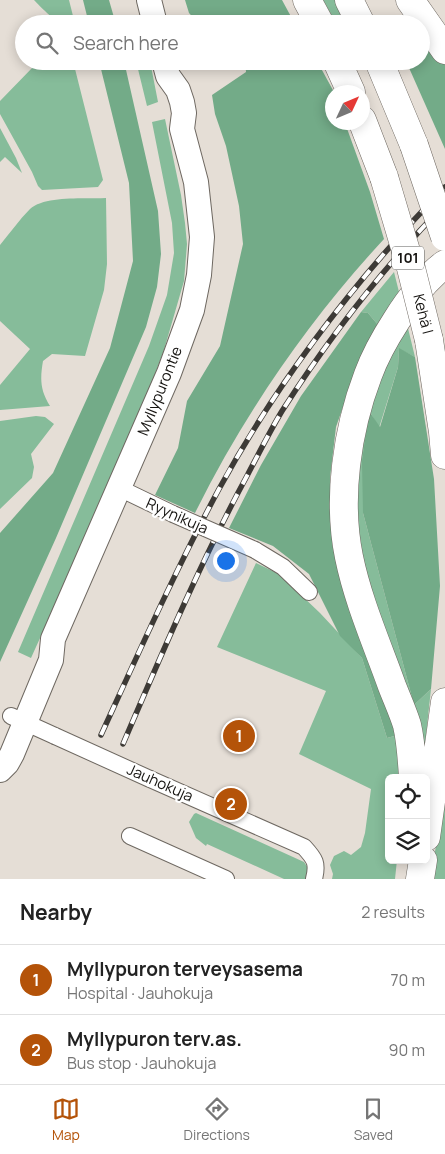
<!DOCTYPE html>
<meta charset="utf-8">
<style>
:root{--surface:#fff;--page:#f2f2f2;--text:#222;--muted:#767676;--line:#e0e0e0;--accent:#b45309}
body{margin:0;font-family:Manrope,sans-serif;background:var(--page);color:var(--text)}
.controls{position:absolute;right:15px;bottom:15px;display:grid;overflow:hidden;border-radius:8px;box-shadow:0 2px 12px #0003}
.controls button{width:45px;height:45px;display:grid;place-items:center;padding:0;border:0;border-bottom:1px solid var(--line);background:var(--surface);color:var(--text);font:25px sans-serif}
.compass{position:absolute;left:325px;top:85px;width:45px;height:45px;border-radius:50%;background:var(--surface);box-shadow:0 2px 12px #0003;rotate:46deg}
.you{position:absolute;left:225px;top:560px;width:18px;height:18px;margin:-12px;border:4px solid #fff;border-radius:50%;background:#1a73e8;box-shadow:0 0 0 8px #1a73e833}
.badge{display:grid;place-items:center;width:32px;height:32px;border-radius:50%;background:var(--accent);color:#fff;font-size:16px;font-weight:700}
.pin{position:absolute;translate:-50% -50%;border:2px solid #fff;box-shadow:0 1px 5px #0006}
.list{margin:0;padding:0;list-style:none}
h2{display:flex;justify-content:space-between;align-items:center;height:65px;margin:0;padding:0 20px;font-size:21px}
h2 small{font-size:16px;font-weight:400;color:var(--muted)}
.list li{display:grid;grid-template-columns:32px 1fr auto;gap:15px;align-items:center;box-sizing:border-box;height:70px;padding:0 20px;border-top:1px solid var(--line)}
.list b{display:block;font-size:19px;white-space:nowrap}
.list p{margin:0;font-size:16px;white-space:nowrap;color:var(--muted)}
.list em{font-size:16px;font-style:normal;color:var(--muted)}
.icon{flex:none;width:28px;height:28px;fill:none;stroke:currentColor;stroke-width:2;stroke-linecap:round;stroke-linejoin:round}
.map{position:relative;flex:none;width:445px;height:879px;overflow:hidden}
.search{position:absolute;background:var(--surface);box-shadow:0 2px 12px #0003;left:15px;right:15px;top:15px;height:55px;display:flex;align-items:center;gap:12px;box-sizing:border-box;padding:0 18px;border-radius:28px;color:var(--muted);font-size:19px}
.sheet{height:205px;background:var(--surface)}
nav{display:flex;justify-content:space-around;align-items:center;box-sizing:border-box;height:70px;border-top:1px solid var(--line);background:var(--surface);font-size:14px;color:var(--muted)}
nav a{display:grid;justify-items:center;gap:2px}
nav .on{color:var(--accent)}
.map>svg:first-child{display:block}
</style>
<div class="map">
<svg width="445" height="879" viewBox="0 0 445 879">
<rect width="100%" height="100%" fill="#e5ded6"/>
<path fill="#86bc9a" d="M34 0H69L73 16C63 33 42 8 34 0Z
M323 0H335L343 19 336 23Z
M54 61H73L103 180 98 187 42 190 38 186 32 172 0 114V101L33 67 47 66Z
M136 61H150L158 102 147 106Z
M165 119 181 195 185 223 187 244 184 281 164 350 132 435 31 658 18 652 149 346 167 295 174 253 172 223 152 122Z
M0 128 16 158 22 173 5 157 0 162Z
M106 198 107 264 104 290 85 356 52 354 43 361C40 379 40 390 50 406L0 410V385L30 349 0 321V245C10 233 19 220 30 209 45 195 86 199 106 198Z
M394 272 400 296 378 325 368 313 361 312Z
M406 320 415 357 399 349 398 367 379 428 370 412 363 513 414 705 431 689 425 745 396 672 372 600 353 526 360 429Z
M36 416 45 417 54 424 31 454 34 467 32 478 0 509V421Z
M256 563 279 574 320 613 362 658 387 738 398 735 404 778H389V860H397L395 879H332L333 874 330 865 334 856 344 851 351 855 361 847 365 833 371 789 299 754 326 691 217 647Z
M445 796V879H430Z
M196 813 304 862 308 868V879H284L207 844 206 846 196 838 189 822 194 814Z"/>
<path fill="#73ab88" d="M83 0H109L115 21 110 24H89Z
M185 0H282L295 24H199L189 13Z
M421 32 445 65V149L406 61H421Z
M99 61H124L158 211 161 254 157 287 146 327 56 538 0 662V533L53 473 110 348 133 261 129 183Z
M245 61H317L334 92H332V122L345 123 370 192 384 239C309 320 244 414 195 513L155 495 178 448 187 401 220 346 243 244 239 206 226 146 215 114 212 95 246 72Z
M361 312 368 313 378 325 352 381 336 427 330 478 333 549 398 735 387 738 362 658 340 636 309 574 273 546 229 528 261 465 301 396Z
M399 348 415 357 434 479 440 586 431 689 414 705 363 513 362 462 369 411 380 427 398 367Z"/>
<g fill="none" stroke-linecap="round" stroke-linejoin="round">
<g stroke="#6e6861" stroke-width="18">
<path id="minor" d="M119 488 173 514
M255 550 283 567 309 592
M11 716 55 736
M150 779 304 847C315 859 318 863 314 879
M130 836 226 879"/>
</g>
<g stroke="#6e6861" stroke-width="26">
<path id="secondary" d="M149 0 155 24
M0 770 7 763 12 754 51 660 53 639 169 373 192 310 199 275 202 237 196 182 182 129 184 113 182 102 178 90 168 76 164 61"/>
</g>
<g stroke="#6e6861" stroke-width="29">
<path id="trunk" d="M307 0 320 24
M349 0 361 24
M410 0 445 50
M337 61 351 92
M379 61 414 145
M362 120 384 177
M429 340 443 432 445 455
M413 778C412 761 411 742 407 725 403 712 397 699 392 686 377 644 358 601 349 557 337 499 347 430 368 375 375 356 385 338 396 321 409 300 425 279 445 264
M426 837 445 702
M420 879 423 860"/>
</g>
<use href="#minor" stroke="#fff" stroke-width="16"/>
<use href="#secondary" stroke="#fff" stroke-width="24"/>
<use href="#trunk" stroke="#fff" stroke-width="28"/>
<g stroke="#3d3a36" stroke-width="5.5">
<path id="rail" d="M101 735C139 652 176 569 219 489 279 379 358 277 445 187
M123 744C162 653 201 561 248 474 259 453 270 431 282 411 330 336 384 267 445 204"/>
</g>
<use href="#rail" stroke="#fff" stroke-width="4" stroke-dasharray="11" stroke-linecap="butt"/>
<g stroke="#6e6861" stroke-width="18" stroke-linecap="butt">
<path id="minor-bridge" d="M173 514 255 550
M55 736 150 779"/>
</g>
<g stroke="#6e6861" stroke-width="29" stroke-linecap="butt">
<path id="trunk-bridge" d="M414 145 445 237
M384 177 411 268 429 340"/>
</g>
<use href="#minor-bridge" stroke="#fff" stroke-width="16"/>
<use href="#trunk-bridge" stroke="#fff" stroke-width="28"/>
</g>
<g text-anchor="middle" stroke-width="4.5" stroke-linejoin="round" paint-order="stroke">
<rect fill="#fff" stroke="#5b5a58" stroke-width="1" x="392" y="246.5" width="32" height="23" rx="4"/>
<g font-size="14" font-weight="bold" fill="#151310">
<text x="408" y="263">101</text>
</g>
<g font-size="15" fill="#151310" stroke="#fff">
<text transform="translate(423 314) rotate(76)" y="5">Kehä I</text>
<text transform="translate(160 391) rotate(-68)" y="5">Myllypurontie</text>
<text transform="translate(177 516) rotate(24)" y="5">Ryynikuja</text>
<text transform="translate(160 783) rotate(24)" y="5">Jauhokuja</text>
</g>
</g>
</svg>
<div class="controls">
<button><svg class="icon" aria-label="locate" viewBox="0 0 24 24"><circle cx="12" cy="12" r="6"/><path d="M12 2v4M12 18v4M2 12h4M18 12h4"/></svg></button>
<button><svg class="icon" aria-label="layers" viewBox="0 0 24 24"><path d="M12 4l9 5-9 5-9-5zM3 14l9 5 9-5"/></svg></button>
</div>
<svg class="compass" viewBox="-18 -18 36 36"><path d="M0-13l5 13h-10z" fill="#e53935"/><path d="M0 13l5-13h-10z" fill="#767676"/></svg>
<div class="you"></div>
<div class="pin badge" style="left:239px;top:736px">1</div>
<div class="pin badge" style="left:231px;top:804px">2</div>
<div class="search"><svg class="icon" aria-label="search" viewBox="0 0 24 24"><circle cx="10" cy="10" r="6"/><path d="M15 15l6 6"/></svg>Search here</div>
</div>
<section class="sheet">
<h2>Nearby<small>2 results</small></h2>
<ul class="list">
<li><span class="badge">1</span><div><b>Myllypuron terveysasema</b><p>Hospital · Jauhokuja</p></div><em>70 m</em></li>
<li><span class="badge">2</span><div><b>Myllypuron terv.as.</b><p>Bus stop · Jauhokuja</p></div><em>90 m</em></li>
</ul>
</section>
<nav>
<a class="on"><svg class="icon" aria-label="map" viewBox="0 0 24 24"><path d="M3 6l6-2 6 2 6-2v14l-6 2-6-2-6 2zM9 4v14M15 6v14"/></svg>Map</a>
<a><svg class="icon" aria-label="directions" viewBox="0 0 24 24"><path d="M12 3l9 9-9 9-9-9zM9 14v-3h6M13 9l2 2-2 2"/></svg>Directions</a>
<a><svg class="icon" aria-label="saved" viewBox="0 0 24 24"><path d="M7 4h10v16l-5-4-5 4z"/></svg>Saved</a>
</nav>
